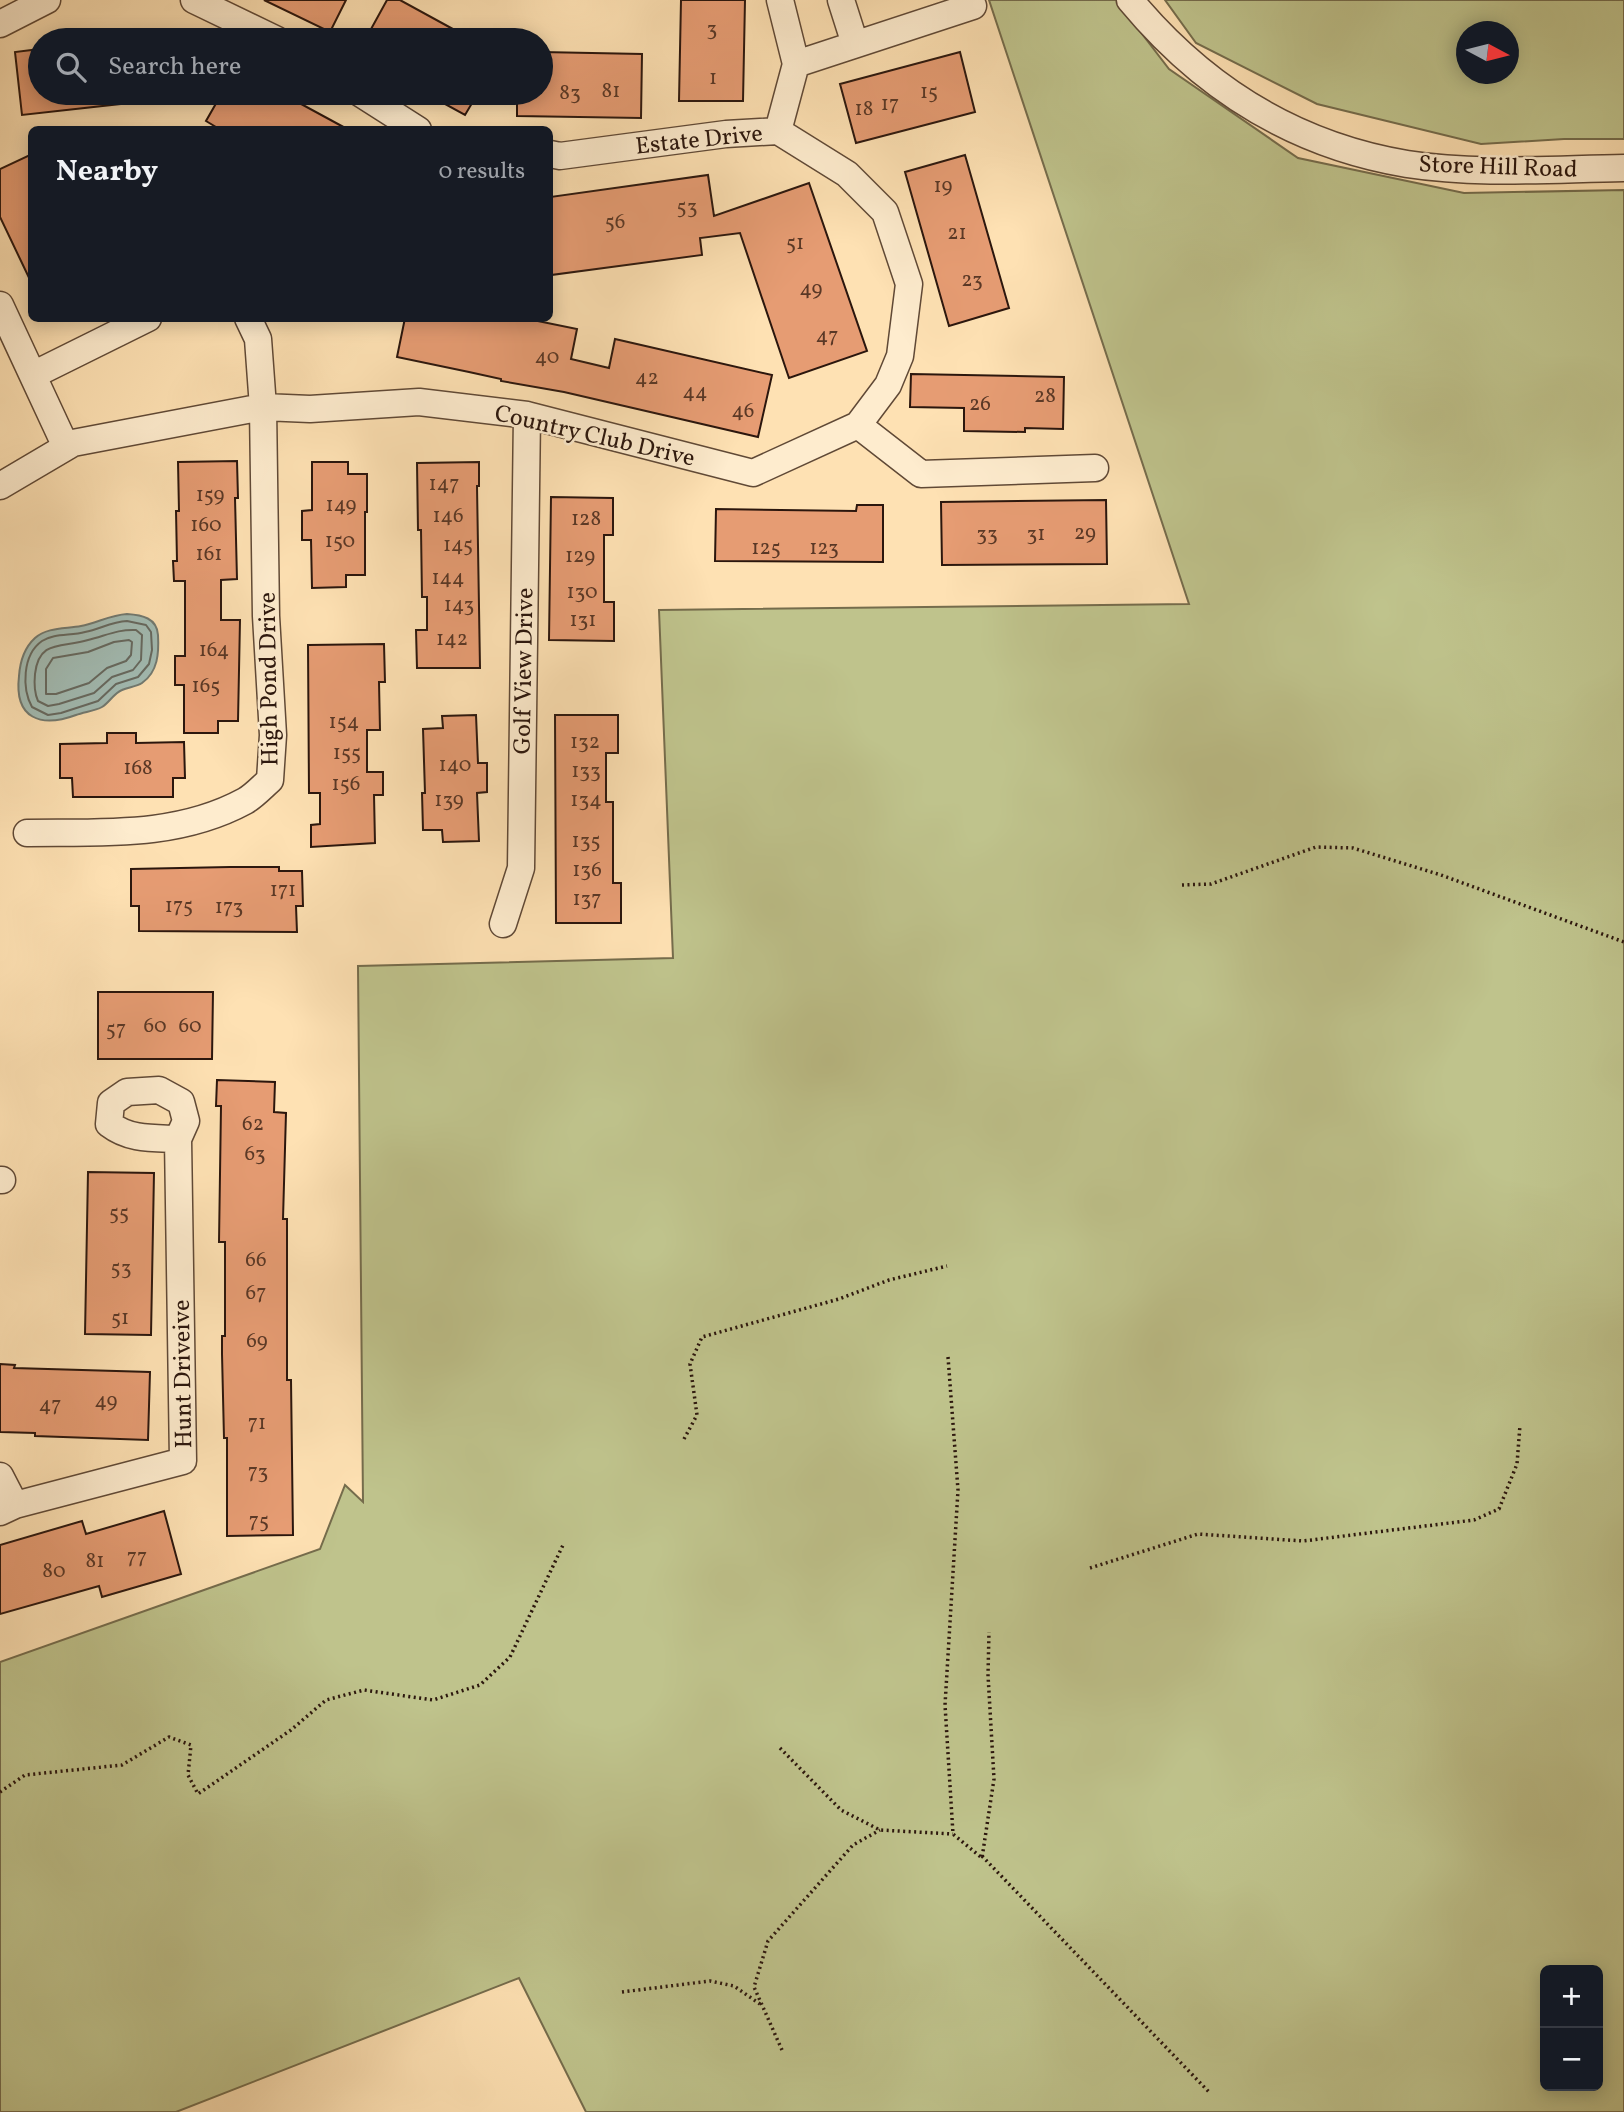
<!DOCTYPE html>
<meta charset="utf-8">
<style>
:root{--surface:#171b24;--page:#20242c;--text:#f1f3f6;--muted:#9ea1a6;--line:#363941}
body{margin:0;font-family:Vollkorn,serif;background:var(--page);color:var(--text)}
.controls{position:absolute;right:21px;bottom:21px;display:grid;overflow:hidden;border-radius:10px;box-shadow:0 4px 18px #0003}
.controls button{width:63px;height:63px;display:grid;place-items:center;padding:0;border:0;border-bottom:2px solid var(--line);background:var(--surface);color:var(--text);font:35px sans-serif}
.compass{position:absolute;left:1456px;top:21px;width:63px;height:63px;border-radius:50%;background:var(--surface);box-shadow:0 4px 18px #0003;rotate:97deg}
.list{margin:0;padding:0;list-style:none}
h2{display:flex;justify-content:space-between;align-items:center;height:91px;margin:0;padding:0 28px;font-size:30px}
h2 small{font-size:23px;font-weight:400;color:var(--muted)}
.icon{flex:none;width:38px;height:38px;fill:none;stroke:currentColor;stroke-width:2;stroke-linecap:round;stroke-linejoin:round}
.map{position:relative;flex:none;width:1624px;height:2112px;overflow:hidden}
.search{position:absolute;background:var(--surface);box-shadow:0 4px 18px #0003;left:28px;top:28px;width:525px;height:77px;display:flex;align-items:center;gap:18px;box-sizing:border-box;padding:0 24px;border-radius:38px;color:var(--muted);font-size:26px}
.panel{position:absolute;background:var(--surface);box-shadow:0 4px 18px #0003;left:28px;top:126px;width:525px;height:196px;border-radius:10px}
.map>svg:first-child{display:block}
</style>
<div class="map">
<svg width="1624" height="2112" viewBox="0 0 1624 2112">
<rect width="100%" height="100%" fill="#fee1b3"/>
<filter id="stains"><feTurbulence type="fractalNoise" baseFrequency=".00286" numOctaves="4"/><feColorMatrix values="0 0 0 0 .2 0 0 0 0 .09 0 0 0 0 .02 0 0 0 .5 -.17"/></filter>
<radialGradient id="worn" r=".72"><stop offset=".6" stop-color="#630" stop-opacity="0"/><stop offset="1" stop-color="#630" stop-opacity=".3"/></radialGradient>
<path fill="#bfc38c" stroke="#756c4c" stroke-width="2" fill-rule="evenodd" d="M989 0H1116L1169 69 1298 158 1464 193 1624 190V2112H586L519 1978 176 2112H0V1662L320 1549 345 1485 363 1502 358 966 673 958 659 610 1189 604ZM1545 1970H1598V2086H1545Z
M1165 0H1624V139H1564L1481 144 1317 104 1196 43ZM1466 32H1508V74H1466Z"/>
<path fill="#a2bcb4" stroke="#727a71" stroke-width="2" d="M127 614C142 615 157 618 158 635 159 653 158 672 142 683 136 687 128 687 122 690 114 693 109 703 102 707 95 711 84 712 76 715 41 728 14 719 19 676 20 662 24 648 35 638 47 627 66 629 81 626 97 623 110 615 127 614Z"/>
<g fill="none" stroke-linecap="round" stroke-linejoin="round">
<path stroke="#666960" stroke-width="2" d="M127 621 146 625 151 632 152 650 149 664 138 677 116 684 98 701 61 713 48 715 32 707C22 689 22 655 42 641 54 633 71 636 85 632 100 629 111 622 127 621Z
M136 630 142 635 141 660 133 670 112 677 94 693 59 704 48 706 38 701C34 692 34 684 35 674 39 639 62 648 88 640 105 636 118 629 136 630Z
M129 640 132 642 131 655 126 661 107 668 89 683 56 694H46V669L53 658 88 652 114 642Z"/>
</g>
<path fill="#e69c73" stroke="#2b160d" stroke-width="2" d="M264 0H346L330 32Z
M387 0H400L473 40H365Z
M681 0H745L743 101H679Z
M40 49V93H128L129 103 22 115 15 52Z
M541 52 642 54 641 118 517 116V93H541Z
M960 52 975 112 856 143 840 84Z
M222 93H281L349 130H221L206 121Z
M425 93H478L465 115Z
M32 154V284L0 217V169Z
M965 155 1009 308 949 326 905 172Z
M708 175 714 216 809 183 867 351 789 378 740 233 700 238 702 255 551 275 550 197Z
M405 318H523L577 329 571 359 609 368 615 339 772 375 758 437 564 392 501 381V379L469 372 397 357Z
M911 374 1064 377 1063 429 1025 428V432L964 431V408L910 407Z
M237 461 238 498H235L237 579 221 580V620H240L238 721H218V733H184V685H175V656H185V581H174L173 561H177L176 511H179L178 462Z
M312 462H348V474H367V512H365V575H346V587L312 588 311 540H302V511L312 510Z
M479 462V486H477L480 668H417L416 630H427V597H422L421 530H418L417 463Z
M551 497 613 498V535H604V602H614V641L549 640Z
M1106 500 1107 564 942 565 941 502Z
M857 505H883V562L715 561 716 509 856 511Z
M384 644 385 682H379L380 730H367V772H383V795H374L375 843 311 847V825L320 824V793H309L308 645Z
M476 715 478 763H487V792L477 793 479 841 443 842 442 830H423L422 793H425L423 729 443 728 442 716Z
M555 715H618V753H606V802H613V883H621V923H556Z
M107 733H136V743L184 742 185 778H173V797H73L72 778H60V744L107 743Z
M230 867H279V871H302L303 906H296L297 932 139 931V906H131V869Z
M98 992H213L212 1059H98Z
M217 1080 275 1082 274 1112 286 1113 283 1219H287V1380H291L293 1535 227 1536V1438H224L222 1354V1336H225V1242H219L221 1106H216Z
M88 1172 154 1173 151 1335 85 1334Z
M0 1364 15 1365 14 1368 150 1372 148 1440 35 1436V1433L0 1432Z
M164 1511 181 1574 102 1597 99 1586 0 1614V1545L82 1521 86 1534Z"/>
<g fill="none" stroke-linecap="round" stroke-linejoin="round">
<g stroke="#604936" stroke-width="29">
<path id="minor" d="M194 0 277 40
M780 0 796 64
M841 0 855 44
M1130 0C1203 88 1293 145 1407 164 1478 175 1552 169 1624 168
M0 24 47 0
M360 93 418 130
M778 131 796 64 973 6
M0 305 66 447
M33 375 148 318
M858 425 921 474 1095 468
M0 486 73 443 263 407 310 409 419 402 527 415 753 473 858 425 888 385 900 356 909 284 885 212 847 174 778 131 726 134 560 156 550 154
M27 833C101 832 177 838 245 801 254 796 262 787 270 780L273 735 266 616 263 407 258 339 248 318
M503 924 521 868 527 415
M0 1180H2
M0 1476 15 1505
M0 1512 15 1505 183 1461 178 1139 186 1121 181 1102 159 1090 127 1092 111 1103 109 1124C130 1140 152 1138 178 1139"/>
</g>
<path stroke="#2b160d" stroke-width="3.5" stroke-dasharray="2 3.5" stroke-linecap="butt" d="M1182 885 1211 884 1316 847 1353 848 1441 875 1624 942
M948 1357 958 1490 945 1705 953 1834 982 1858 994 1779 988 1675 989 1632
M684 1439 697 1415 690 1364 702 1337 839 1299 889 1280 947 1266
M1090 1568 1198 1534 1303 1541 1474 1520 1499 1509 1517 1464 1520 1425
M780 1748 841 1810 880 1830 953 1834
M0 1792 25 1775 122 1765 169 1737 191 1745 188 1775 198 1794 291 1730 326 1700 364 1690 433 1700 480 1685 510 1657 563 1545
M982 1856 1209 2092
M622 1992 710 1981 734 1986 760 2004
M782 2050 754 1987 768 1941 853 1845 880 1830"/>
<use href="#minor" stroke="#feecce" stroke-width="26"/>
</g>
<g text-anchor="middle" stroke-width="5" stroke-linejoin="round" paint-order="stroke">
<g font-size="21" fill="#5a3826">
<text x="712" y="35">3</text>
<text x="713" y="84">1</text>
<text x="611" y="97">81</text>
<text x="929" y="98">15</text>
<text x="570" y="99">83</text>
<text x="890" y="110">17</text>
<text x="864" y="115">18</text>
<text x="943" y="192">19</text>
<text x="687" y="213">53</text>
<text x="615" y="228">56</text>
<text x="957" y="239">21</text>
<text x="795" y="249">51</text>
<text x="972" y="286">23</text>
<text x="811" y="295">49</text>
<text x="827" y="342">47</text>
<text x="547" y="363">40</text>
<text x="647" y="384">42</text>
<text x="695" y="398">44</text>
<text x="1045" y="402">28</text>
<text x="980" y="410">26</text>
<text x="743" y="417">46</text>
<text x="444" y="490">147</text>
<text x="210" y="501">159</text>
<text x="341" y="511">149</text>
<text x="448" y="522">146</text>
<text x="586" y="525">128</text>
<text x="206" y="531">160</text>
<text x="1085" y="539">29</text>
<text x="987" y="540">33</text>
<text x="1036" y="540">31</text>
<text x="340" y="547">150</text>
<text x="458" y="551">145</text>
<text x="766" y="554">125</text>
<text x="824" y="554">123</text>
<text x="209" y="560">161</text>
<text x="580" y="562">129</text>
<text x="448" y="584">144</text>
<text x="582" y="598">130</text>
<text x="459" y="611">143</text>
<text x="583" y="626">131</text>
<text x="452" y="645">142</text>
<text x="214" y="656">164</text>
<text x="206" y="692">165</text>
<text x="344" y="728">154</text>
<text x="585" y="748">132</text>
<text x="347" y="759">155</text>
<text x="455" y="771">140</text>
<text x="138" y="774">168</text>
<text x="586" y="777">133</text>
<text x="346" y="790">156</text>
<text x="449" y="806">139</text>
<text x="586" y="806">134</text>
<text x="586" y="847">135</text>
<text x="587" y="876">136</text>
<text x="283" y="896">171</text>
<text x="587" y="905">137</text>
<text x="179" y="912">175</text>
<text x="229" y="913">173</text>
<text x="155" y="1032">60</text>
<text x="190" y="1032">60</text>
<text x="116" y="1035">57</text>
<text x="253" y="1130">62</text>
<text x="255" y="1160">63</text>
<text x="119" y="1219">55</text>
<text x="256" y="1266">66</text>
<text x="121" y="1274">53</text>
<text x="256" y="1299">67</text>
<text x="120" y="1324">51</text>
<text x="257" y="1347">69</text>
<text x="106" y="1407">49</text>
<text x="50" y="1411">47</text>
<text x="257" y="1429">71</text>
<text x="258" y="1478">73</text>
<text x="259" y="1527">75</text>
<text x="137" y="1563">77</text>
<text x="95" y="1567">81</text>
<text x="54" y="1577">80</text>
</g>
<g font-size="24" fill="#2b160d" stroke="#feecce">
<text transform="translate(699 139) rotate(-6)" y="8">Estate Drive</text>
<text transform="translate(1498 166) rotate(2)" y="8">Store Hill Road</text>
<text transform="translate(595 435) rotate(13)" y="8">Country Club Drive</text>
<text transform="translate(523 671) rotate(-89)" y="8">Golf View Drive</text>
<text transform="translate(268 679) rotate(-91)" y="8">High Pond Drive</text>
<text transform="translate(182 1374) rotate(-91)" y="8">Hunt Driveive</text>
</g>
</g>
<rect width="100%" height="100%" filter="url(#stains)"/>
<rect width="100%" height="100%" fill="url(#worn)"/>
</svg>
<div class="controls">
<button>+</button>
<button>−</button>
</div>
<svg class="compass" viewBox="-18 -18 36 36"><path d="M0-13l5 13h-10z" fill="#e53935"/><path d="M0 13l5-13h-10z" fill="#9ea1a6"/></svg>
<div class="search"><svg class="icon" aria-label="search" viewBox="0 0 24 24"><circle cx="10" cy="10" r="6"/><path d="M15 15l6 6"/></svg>Search here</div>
<section class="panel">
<h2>Nearby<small>0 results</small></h2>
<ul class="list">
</ul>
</section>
</div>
